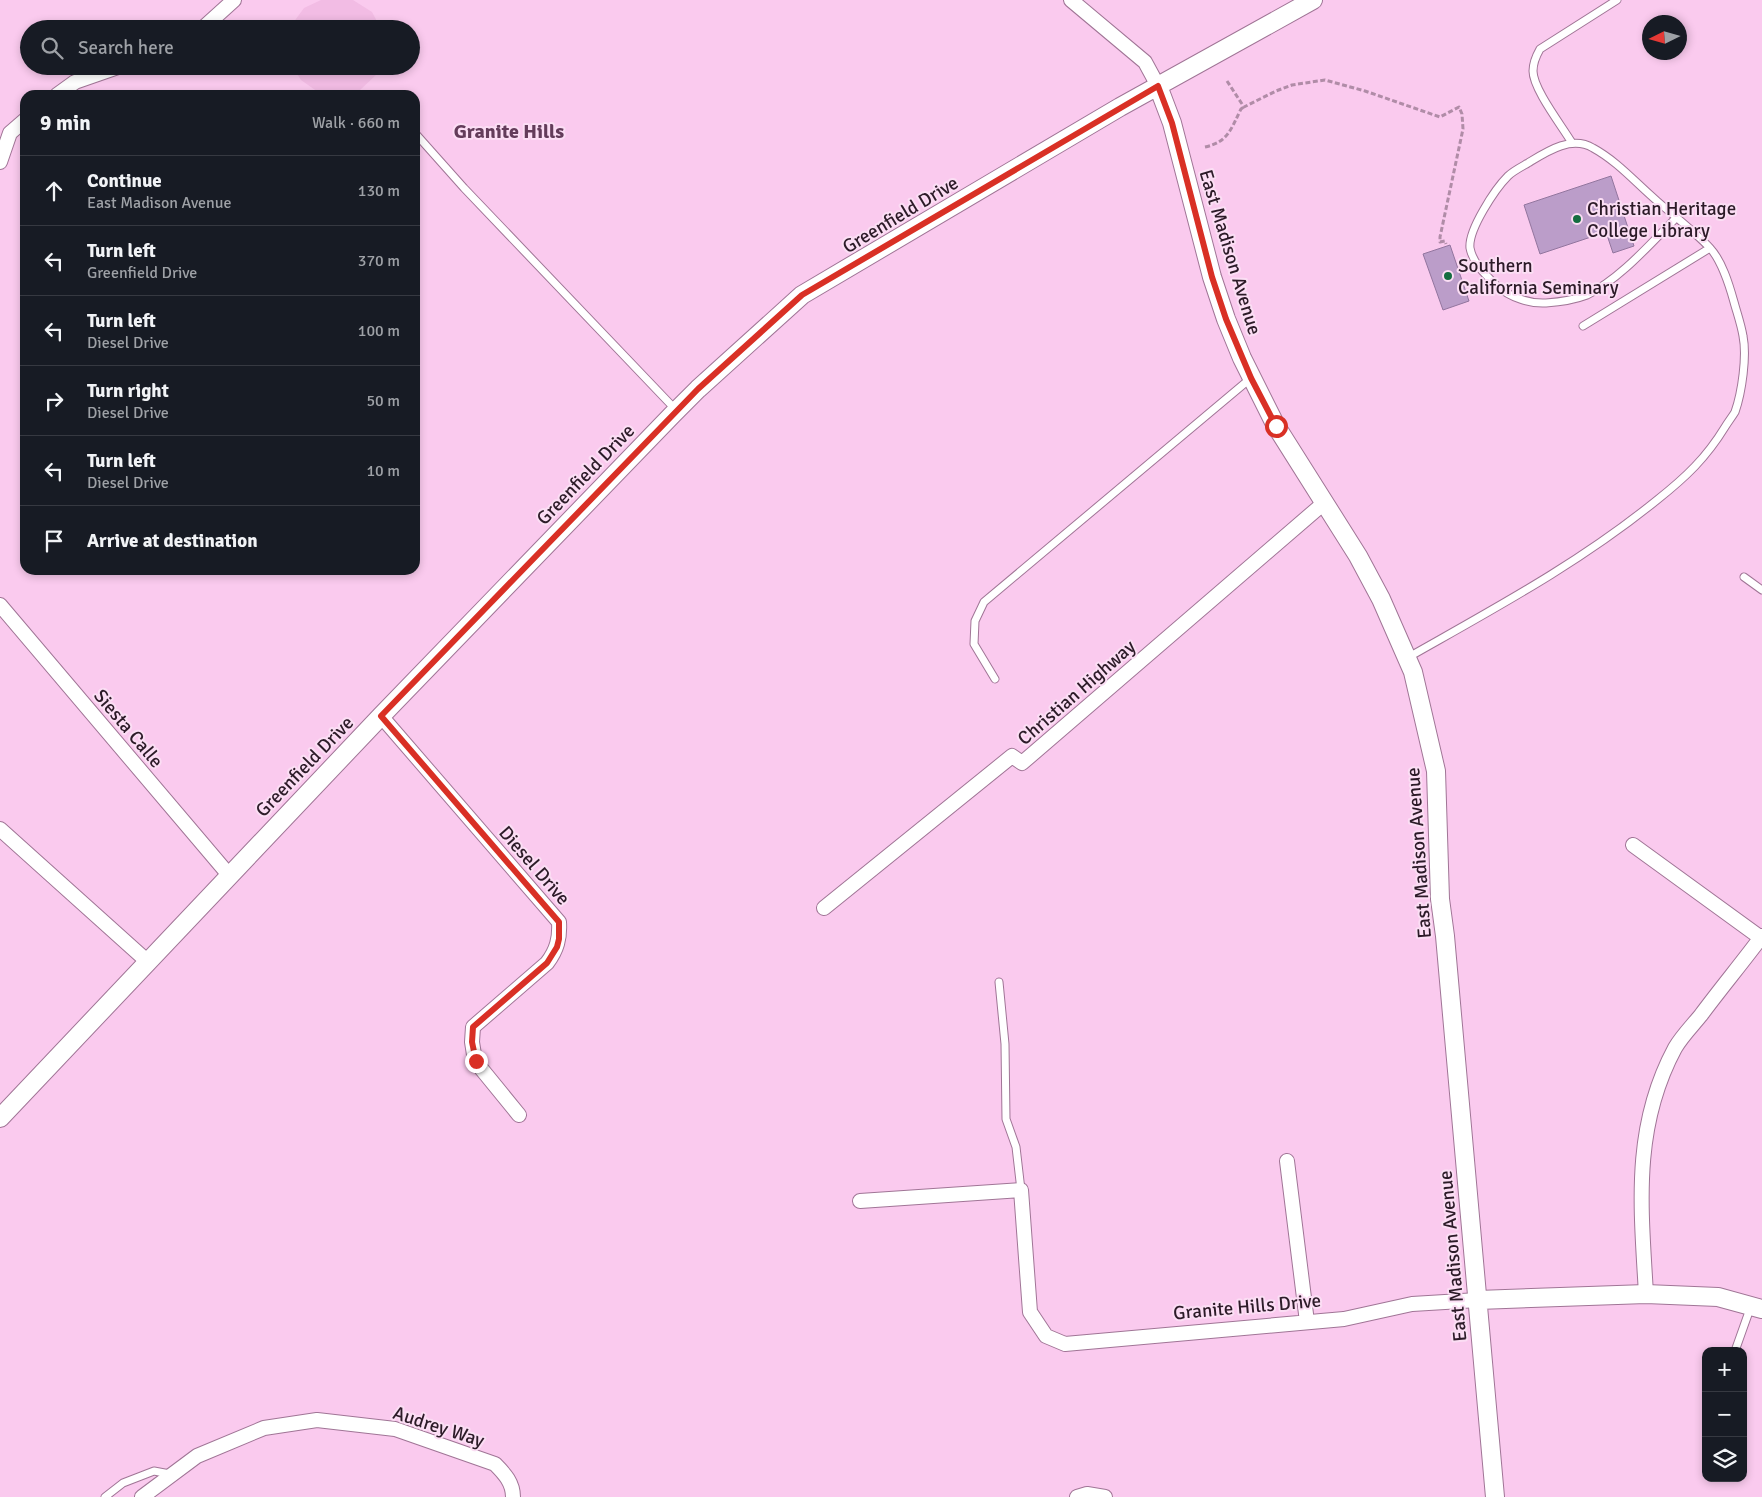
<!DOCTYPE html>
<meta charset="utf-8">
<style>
:root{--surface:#171b24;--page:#242831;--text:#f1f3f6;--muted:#9ea1a6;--line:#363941}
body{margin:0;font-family:Signika,sans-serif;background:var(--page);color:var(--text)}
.controls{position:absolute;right:15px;bottom:15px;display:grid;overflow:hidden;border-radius:10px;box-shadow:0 2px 8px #0003}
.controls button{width:45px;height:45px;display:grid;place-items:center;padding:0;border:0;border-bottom:1px solid var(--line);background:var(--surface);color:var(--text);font:25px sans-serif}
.compass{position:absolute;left:1642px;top:15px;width:45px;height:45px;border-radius:50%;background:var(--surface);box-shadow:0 2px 8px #0003;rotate:265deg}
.stop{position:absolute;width:15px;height:15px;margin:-11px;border:4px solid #d93025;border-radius:50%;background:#fff}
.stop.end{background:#d93025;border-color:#fff;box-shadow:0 1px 5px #0008}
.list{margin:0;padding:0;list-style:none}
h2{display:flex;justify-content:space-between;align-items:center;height:65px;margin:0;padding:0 20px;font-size:21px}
h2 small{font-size:16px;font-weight:400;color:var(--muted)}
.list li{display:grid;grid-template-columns:32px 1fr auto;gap:15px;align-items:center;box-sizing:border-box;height:70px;padding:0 20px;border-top:1px solid var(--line)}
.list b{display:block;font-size:19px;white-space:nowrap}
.list p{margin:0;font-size:16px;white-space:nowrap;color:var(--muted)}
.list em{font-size:16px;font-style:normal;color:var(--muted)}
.icon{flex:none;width:28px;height:28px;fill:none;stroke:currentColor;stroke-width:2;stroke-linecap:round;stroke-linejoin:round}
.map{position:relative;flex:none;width:1762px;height:1497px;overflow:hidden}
.search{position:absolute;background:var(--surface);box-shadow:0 2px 8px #0003;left:20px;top:20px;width:400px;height:55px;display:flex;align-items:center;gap:12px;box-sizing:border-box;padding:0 18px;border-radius:28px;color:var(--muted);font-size:19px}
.panel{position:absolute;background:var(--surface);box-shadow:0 2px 8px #0003;left:20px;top:90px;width:400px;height:485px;border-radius:15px}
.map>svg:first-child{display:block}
</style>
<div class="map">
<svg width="1762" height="1497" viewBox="0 0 1762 1497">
<rect width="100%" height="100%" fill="#facaee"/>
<path fill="#f2bce4" d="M321 0H353L372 12 381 29H291L293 23 304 8Z
M292 66H380L377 74 360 90 340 95 318 92 301 80Z"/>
<path fill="#bb9dc9" stroke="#92759e" d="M1611 176 1634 246 1613 253 1606 232 1540 254 1524 205Z
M1450 245 1469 301 1443 310 1423 254Z"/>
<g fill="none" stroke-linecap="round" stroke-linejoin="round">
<g stroke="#a07596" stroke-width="9">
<path id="service" d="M415 133 464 188 676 410
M1572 143C1562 126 1533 89 1533 71 1533 63 1536 56 1540 49L1617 0
M1583 326 1710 248
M1744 577 1762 590
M1407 658C1495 608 1578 564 1657 500 1686 477 1706 458 1725 427 1728 422 1732 417 1735 412 1742 392 1747 356 1743 336 1741 324 1737 313 1734 302 1729 284 1722 261 1710 248 1694 231 1674 216 1657 201 1636 183 1617 161 1593 148 1571 135 1546 152 1528 163 1521 167 1513 171 1508 176 1495 189 1468 230 1470 248 1473 264 1486 275 1497 286 1510 297 1529 304 1546 303 1560 302 1574 300 1587 295 1620 279 1650 244 1676 218
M995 679 974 644 975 621 984 602 1251 378
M999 982 1005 1044 1006 1119 1016 1147 1021 1190
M1735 1351 1751 1306
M105 1497 123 1483 154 1471 170 1474"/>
</g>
<g stroke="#a07596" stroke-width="16">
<path id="minor" d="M1071 0 1145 62 1158 86
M202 29 234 0
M57 95 75 82 121 66
M0 162 10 133 25 120
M0 605 229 875
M381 716 559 922C560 938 557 950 547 963L473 1027 472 1042 475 1061 519 1115
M0 829 148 962
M1633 845 1761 938
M824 908 1012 756 1022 763 1324 503
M1287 1161 1307 1322
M860 1201 1021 1190 1030 1312 1046 1336 1065 1344 1344 1319 1412 1304 1478 1300
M1646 1294C1641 1207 1632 1128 1675 1048 1682 1036 1693 1025 1701 1015 1721 988 1742 963 1762 936
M142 1497 197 1456 264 1428 317 1420 395 1429 495 1464C505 1474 513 1483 513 1497
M1077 1497 1087 1494 1105 1497"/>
</g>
<g stroke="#a07596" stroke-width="20">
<path id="tertiary" d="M1158 86 1172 123 1212 277 1226 319 1242 358 1276 426 1358 556 1381 599 1413 672 1436 771 1440 899 1445 936 1495 1497
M0 1118 381 716 672 415 698 389 802 295 1120 107 1313 0
M1478 1300 1646 1294 1718 1297 1762 1309"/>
</g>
<path stroke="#b08ca7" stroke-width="3" stroke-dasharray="5 2.5" stroke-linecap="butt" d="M1227 81 1244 107 1276 91 1292 85 1325 80 1365 91 1440 117 1459 107 1462 114 1463 129 1440 237V242L1445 241 1446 244
M1205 147C1228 142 1231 129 1241 109L1244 107"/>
<use href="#service" stroke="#fff" stroke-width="7"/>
<use href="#minor" stroke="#fff" stroke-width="14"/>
<use href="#tertiary" stroke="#fff" stroke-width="18"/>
</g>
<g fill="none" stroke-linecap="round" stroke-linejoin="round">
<path stroke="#d93025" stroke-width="6" d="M476 1061 472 1042 473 1027 547 963 557 947 559 939V922L381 716 698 389 802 295 1158 86 1172 123 1212 277 1226 319 1251 378 1276 426"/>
</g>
<g fill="#146d40" stroke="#fbdef4" stroke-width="2">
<circle cx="1577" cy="219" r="5"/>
<circle cx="1448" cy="276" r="5"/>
</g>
<g text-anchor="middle" stroke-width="4" stroke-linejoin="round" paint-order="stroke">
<g font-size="19" fill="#2c1b28" stroke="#fbdef4" text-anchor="start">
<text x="1587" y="215">Christian Heritage<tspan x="1587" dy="22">College Library</tspan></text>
<text x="1458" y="272">Southern<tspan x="1458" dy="22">California Seminary</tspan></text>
</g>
<g font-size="19" fill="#2c1b28" stroke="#fbdef4">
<text transform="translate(900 214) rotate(-31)" y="7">Greenfield Drive</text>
<text transform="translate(1231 252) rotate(73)" y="7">East Madison Avenue</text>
<text transform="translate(585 474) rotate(-46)" y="7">Greenfield Drive</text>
<text transform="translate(1076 692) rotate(-41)" y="7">Christian Highway</text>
<text transform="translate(129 728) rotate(50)" y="7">Siesta Calle</text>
<text transform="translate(304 766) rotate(-46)" y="7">Greenfield Drive</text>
<text transform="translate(1418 853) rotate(-94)" y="7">East Madison Avenue</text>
<text transform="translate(535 865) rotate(49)" y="7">Diesel Drive</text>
<text transform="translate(1452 1256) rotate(-95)" y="7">East Madison Avenue</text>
<text transform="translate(1247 1306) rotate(-5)" y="7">Granite Hills Drive</text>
<text transform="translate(439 1426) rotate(18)" y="7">Audrey Way</text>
</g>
<g font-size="20" font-weight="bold" fill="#633c5a" stroke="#fbdef4">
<text x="509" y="138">Granite Hills</text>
</g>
</g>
</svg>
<div class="controls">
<button>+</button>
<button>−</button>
<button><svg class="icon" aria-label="layers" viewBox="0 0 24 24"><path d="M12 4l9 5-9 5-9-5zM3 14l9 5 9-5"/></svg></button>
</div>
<svg class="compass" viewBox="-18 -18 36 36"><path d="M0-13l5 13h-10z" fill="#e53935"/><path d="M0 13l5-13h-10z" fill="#9ea1a6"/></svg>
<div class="stop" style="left:1276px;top:426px"></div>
<div class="stop end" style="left:476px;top:1061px"></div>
<div class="search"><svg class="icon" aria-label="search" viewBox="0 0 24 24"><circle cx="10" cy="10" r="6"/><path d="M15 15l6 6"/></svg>Search here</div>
<section class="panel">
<h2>9 min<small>Walk · 660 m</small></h2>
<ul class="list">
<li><svg class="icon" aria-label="ahead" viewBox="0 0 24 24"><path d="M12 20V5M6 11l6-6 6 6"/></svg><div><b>Continue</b><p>East Madison Avenue</p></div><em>130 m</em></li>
<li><svg class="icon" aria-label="left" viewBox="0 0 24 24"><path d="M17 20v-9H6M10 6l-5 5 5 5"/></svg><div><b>Turn left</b><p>Greenfield Drive</p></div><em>370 m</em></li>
<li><svg class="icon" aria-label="left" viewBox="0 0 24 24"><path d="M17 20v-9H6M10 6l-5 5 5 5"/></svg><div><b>Turn left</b><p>Diesel Drive</p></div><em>100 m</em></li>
<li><svg class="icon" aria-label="right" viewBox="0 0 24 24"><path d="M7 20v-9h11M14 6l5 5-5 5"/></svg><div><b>Turn right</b><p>Diesel Drive</p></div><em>50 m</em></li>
<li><svg class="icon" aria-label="left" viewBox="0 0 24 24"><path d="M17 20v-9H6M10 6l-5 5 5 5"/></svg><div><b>Turn left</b><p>Diesel Drive</p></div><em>10 m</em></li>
<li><svg class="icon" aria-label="arrive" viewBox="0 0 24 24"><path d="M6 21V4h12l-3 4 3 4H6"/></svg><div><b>Arrive at destination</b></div></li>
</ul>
</section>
</div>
